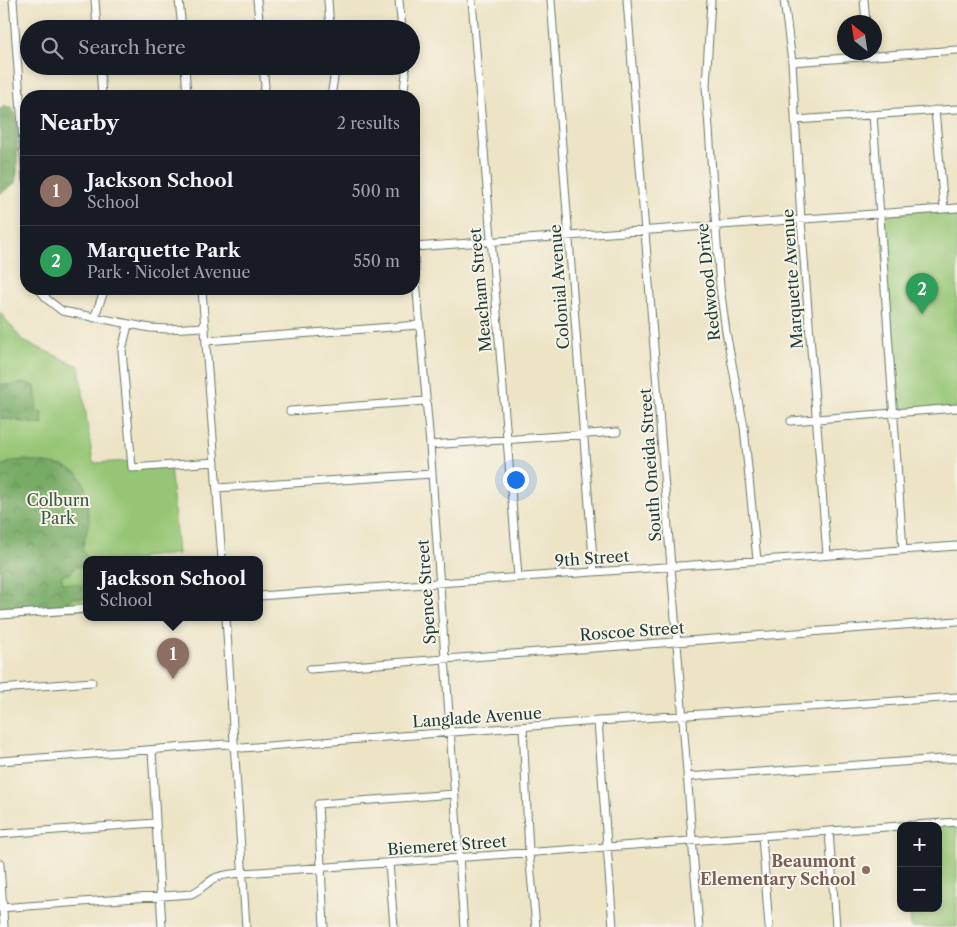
<!DOCTYPE html>
<meta charset="utf-8">
<style>
:root{--surface:#171b24;--page:#20242c;--text:#f1f3f6;--muted:#9ea1a6;--line:#363941;--accent:#db2777}
body{margin:0;font-family:"Libre Caslon Text",serif;background:var(--page);color:var(--text)}
.controls{position:absolute;right:15px;bottom:15px;display:grid;overflow:hidden;border-radius:10px;box-shadow:0 2px 8px #0003}
.controls button{width:45px;height:45px;display:grid;place-items:center;padding:0;border:0;border-bottom:1px solid var(--line);background:var(--surface);color:var(--text);font:25px sans-serif}
.compass{position:absolute;left:837px;top:15px;width:45px;height:45px;border-radius:50%;background:var(--surface);box-shadow:0 2px 8px #0003;rotate:330deg}
.you{position:absolute;left:515px;top:479px;width:18px;height:18px;margin:-12px;border:4px solid #fff;border-radius:50%;background:#1a73e8;box-shadow:0 0 0 8px #1a73e833}
.badge{display:grid;place-items:center;width:32px;height:32px;border-radius:50%;background:var(--accent);color:#fff;font-size:16px;font-weight:700}
.pin{position:absolute;translate:-50% -41px;filter:drop-shadow(0 1px 2px #0008)}
.pin::after{content:'';position:absolute;top:26px;width:18px;height:15px;background:inherit;clip-path:polygon(0 0,100% 0,50% 100%)}
.popup{position:absolute;left:83px;top:556px;width:180px;height:65px;box-sizing:border-box;display:grid;place-content:center;border-radius:10px;background:var(--surface);filter:drop-shadow(0 1px 4px #0005);font-size:16px;white-space:nowrap;color:var(--muted)}
.popup b{font-size:19px;color:var(--text)}
.popup::after{content:'';position:absolute;left:50%;top:100%;margin-left:-10px;border:10px solid transparent;border-top-color:var(--surface)}
.list{margin:0;padding:0;list-style:none}
h2{display:flex;justify-content:space-between;align-items:center;height:65px;margin:0;padding:0 20px;font-size:21px}
h2 small{font-size:16px;font-weight:400;color:var(--muted)}
.list li{display:grid;grid-template-columns:32px 1fr auto;gap:15px;align-items:center;box-sizing:border-box;height:70px;padding:0 20px;border-top:1px solid var(--line)}
.list b{display:block;font-size:19px;white-space:nowrap}
.list p{margin:0;font-size:16px;white-space:nowrap;color:var(--muted)}
.list em{font-size:16px;font-style:normal;color:var(--muted)}
.icon{flex:none;width:28px;height:28px;fill:none;stroke:currentColor;stroke-width:2;stroke-linecap:round;stroke-linejoin:round}
.map{position:relative;flex:none;width:957px;height:927px;overflow:hidden}
.search{position:absolute;background:var(--surface);box-shadow:0 2px 8px #0003;left:20px;top:20px;width:400px;height:55px;display:flex;align-items:center;gap:12px;box-sizing:border-box;padding:0 18px;border-radius:28px;color:var(--muted);font-size:19px}
.panel{position:absolute;background:var(--surface);box-shadow:0 2px 8px #0003;left:20px;top:90px;width:400px;height:205px;border-radius:20px}
.map>svg:first-child{display:block}
</style>
<div class="map">
<svg width="957" height="927" viewBox="0 0 957 927">
<defs>
<pattern id="forest-crowns" width="20" height="18" patternUnits="userSpaceOnUse" patternTransform="scale(1.25)"><rect width="20" height="18" fill="#78ab66"/><path d="M2 6a3 3 0 1 1 6 0M12 15a3 3 0 1 1 6 0" fill="none" stroke="#628c55"/></pattern>
</defs>
<rect width="100%" height="100%" fill="#f7f3e8"/>
<filter id="ink" filterUnits="userSpaceOnUse"><feTurbulence type="fractalNoise" baseFrequency=".02" numOctaves="2"/><feDisplacementMap in="SourceGraphic" scale="10" xChannelSelector="R" yChannelSelector="G"/><feConvolveMatrix kernelMatrix="1 2 1 2 8 2 1 2 1" color-interpolation-filters="sRGB"/></filter>
<filter id="wash" filterUnits="userSpaceOnUse"><feTurbulence type="fractalNoise" baseFrequency=".0096" numOctaves="4" result="noise"/><feDisplacementMap in="SourceGraphic" scale="20" xChannelSelector="R" yChannelSelector="G"/><feGaussianBlur stdDeviation="1.12" result="paint"/><feColorMatrix in="noise" values="0 0 0 0 0 0 0 0 0 0 0 0 0 0 0 0 0 1.4 0 .05"/><feComposite in="paint" operator="in"/></filter>
<g filter="url(#wash)">
<rect width="100%" height="100%" fill="#ede4c6"/>
<path fill="#96c675" stroke="#5a8254" d="M957 208V408L894 413 881 214Z
M0 312 23 341 79 366 93 463 131 461 132 468 170 465 178 554 141 557V560H87V609L0 615Z
M957 822V927H911L910 908H938V826Z"/>
<path fill="url(#forest-crowns)" stroke="#4c744d" d="M5 106 11 107 15 114 18 125 17 173 15 183 0 194V109Z
M26 383 35 386 37 401 36 409 42 413 43 425 0 418V384L11 385Z
M26 460 64 466 78 473 85 486 89 522 82 549 88 560H87V568L76 566 70 574 61 575 63 583 77 584 87 587V598H72L70 602 63 607 0 605V466L14 461Z"/>
</g>
<g filter="url(#ink)">
<g fill="none" stroke-linecap="round" stroke-linejoin="round">
<g stroke="#677767" stroke-width="9">
<path id="minor" d="M13 0 26 182
M95 0 97 29
M179 0 182 29
M257 0 260 29
M328 0 330 29
M399 0 402 29
M472 0 518 577
M551 0 594 572
M627 0 699 927
M711 0 706 86 720 287 726 332 744 427 757 560
M784 0 792 62 801 220 827 555
M864 0 866 22
M792 62 957 50
M100 66 102 96
M185 66 187 96
M263 66 265 86 263 96
M331 96 334 78 333 66
M403 96 406 74 405 66
M935 110 944 209
M873 115 903 550
M795 120 957 109
M414 247 957 208
M414 256 430 445 464 927
M39 289 48 300 62 311 150 328 167 329 205 327
M202 289 222 560
M94 318 105 289
M128 325 122 350 132 468 215 462
M206 341 419 325
M290 411 425 401
M791 421 957 408
M430 445 617 432
M217 488 432 474
M259 596 957 546
M0 615 87 609
M226 618 246 927
M310 669 957 621
M0 689 92 682
M598 721 613 927
M523 727 529 853 536 927
M152 750 162 927
M0 761 226 744 242 748 598 721 957 697
M687 777 957 758
M903 826 957 822
M829 831 836 927
M0 834 156 823
M762 836 769 927
M389 863 394 927
M0 864 4 927
M0 908 191 894C201 890 206 883 215 878 223 874 233 874 243 873L901 826
M324 927 318 804 454 794"/>
</g>
<use href="#minor" stroke="#fff" stroke-width="7"/>
</g>
</g>
<circle fill="#8d6e63" stroke="#f7f3e8" stroke-width="2" cx="866" cy="870" r="5"/>
<g text-anchor="middle" stroke-width="4" stroke-linejoin="round" paint-order="stroke">
<g font-size="16" fill="#1f3d34" stroke="#f7f3e8">
<text transform="translate(792 279) rotate(-94)" y="6">Marquette Avenue</text>
<text transform="translate(708 282) rotate(-96)" y="6">Redwood Drive</text>
<text transform="translate(559 287) rotate(-94)" y="6">Colonial Avenue</text>
<text transform="translate(480 290) rotate(-95)" y="6">Meacham Street</text>
<text transform="translate(650 465) rotate(-94)" y="6">South Oneida Street</text>
<text transform="translate(592 558) rotate(-4)" y="6">9th Street</text>
<text transform="translate(426 592) rotate(-94)" y="6">Spence Street</text>
<text transform="translate(632 631) rotate(-4)" y="6">Roscoe Street</text>
<text transform="translate(477 717) rotate(-4)" y="6">Langlade Avenue</text>
<text transform="translate(447 845) rotate(-4)" y="6">Biemeret Street</text>
</g>
<g font-size="16" fill="#375841" stroke="#f7f3e8">
<text x="58" y="506">Colburn<tspan x="58" dy="18">Park</tspan></text>
</g>
<g font-size="16" font-weight="bold" fill="#785e54" stroke="#f7f3e8" text-anchor="end">
<text x="856" y="867">Beaumont<tspan x="856" dy="18">Elementary School</tspan></text>
</g>
</g>
</svg>
<div class="controls">
<button>+</button>
<button>−</button>
</div>
<svg class="compass" viewBox="-18 -18 36 36"><path d="M0-13l5 13h-10z" fill="#e53935"/><path d="M0 13l5-13h-10z" fill="#9ea1a6"/></svg>
<div class="you"></div>
<div class="pin badge" style="left:173px;top:679px;background:#8d6e63">1</div>
<div class="popup"><b>Jackson School</b>School</div>
<div class="pin badge" style="left:922px;top:314px;background:#2e9e5b">2</div>
<div class="search"><svg class="icon" aria-label="search" viewBox="0 0 24 24"><circle cx="10" cy="10" r="6"/><path d="M15 15l6 6"/></svg>Search here</div>
<section class="panel">
<h2>Nearby<small>2 results</small></h2>
<ul class="list">
<li><span class="badge" style="background:#8d6e63">1</span><div><b>Jackson School</b><p>School</p></div><em>500 m</em></li>
<li><span class="badge" style="background:#2e9e5b">2</span><div><b>Marquette Park</b><p>Park · Nicolet Avenue</p></div><em>550 m</em></li>
</ul>
</section>
</div>
